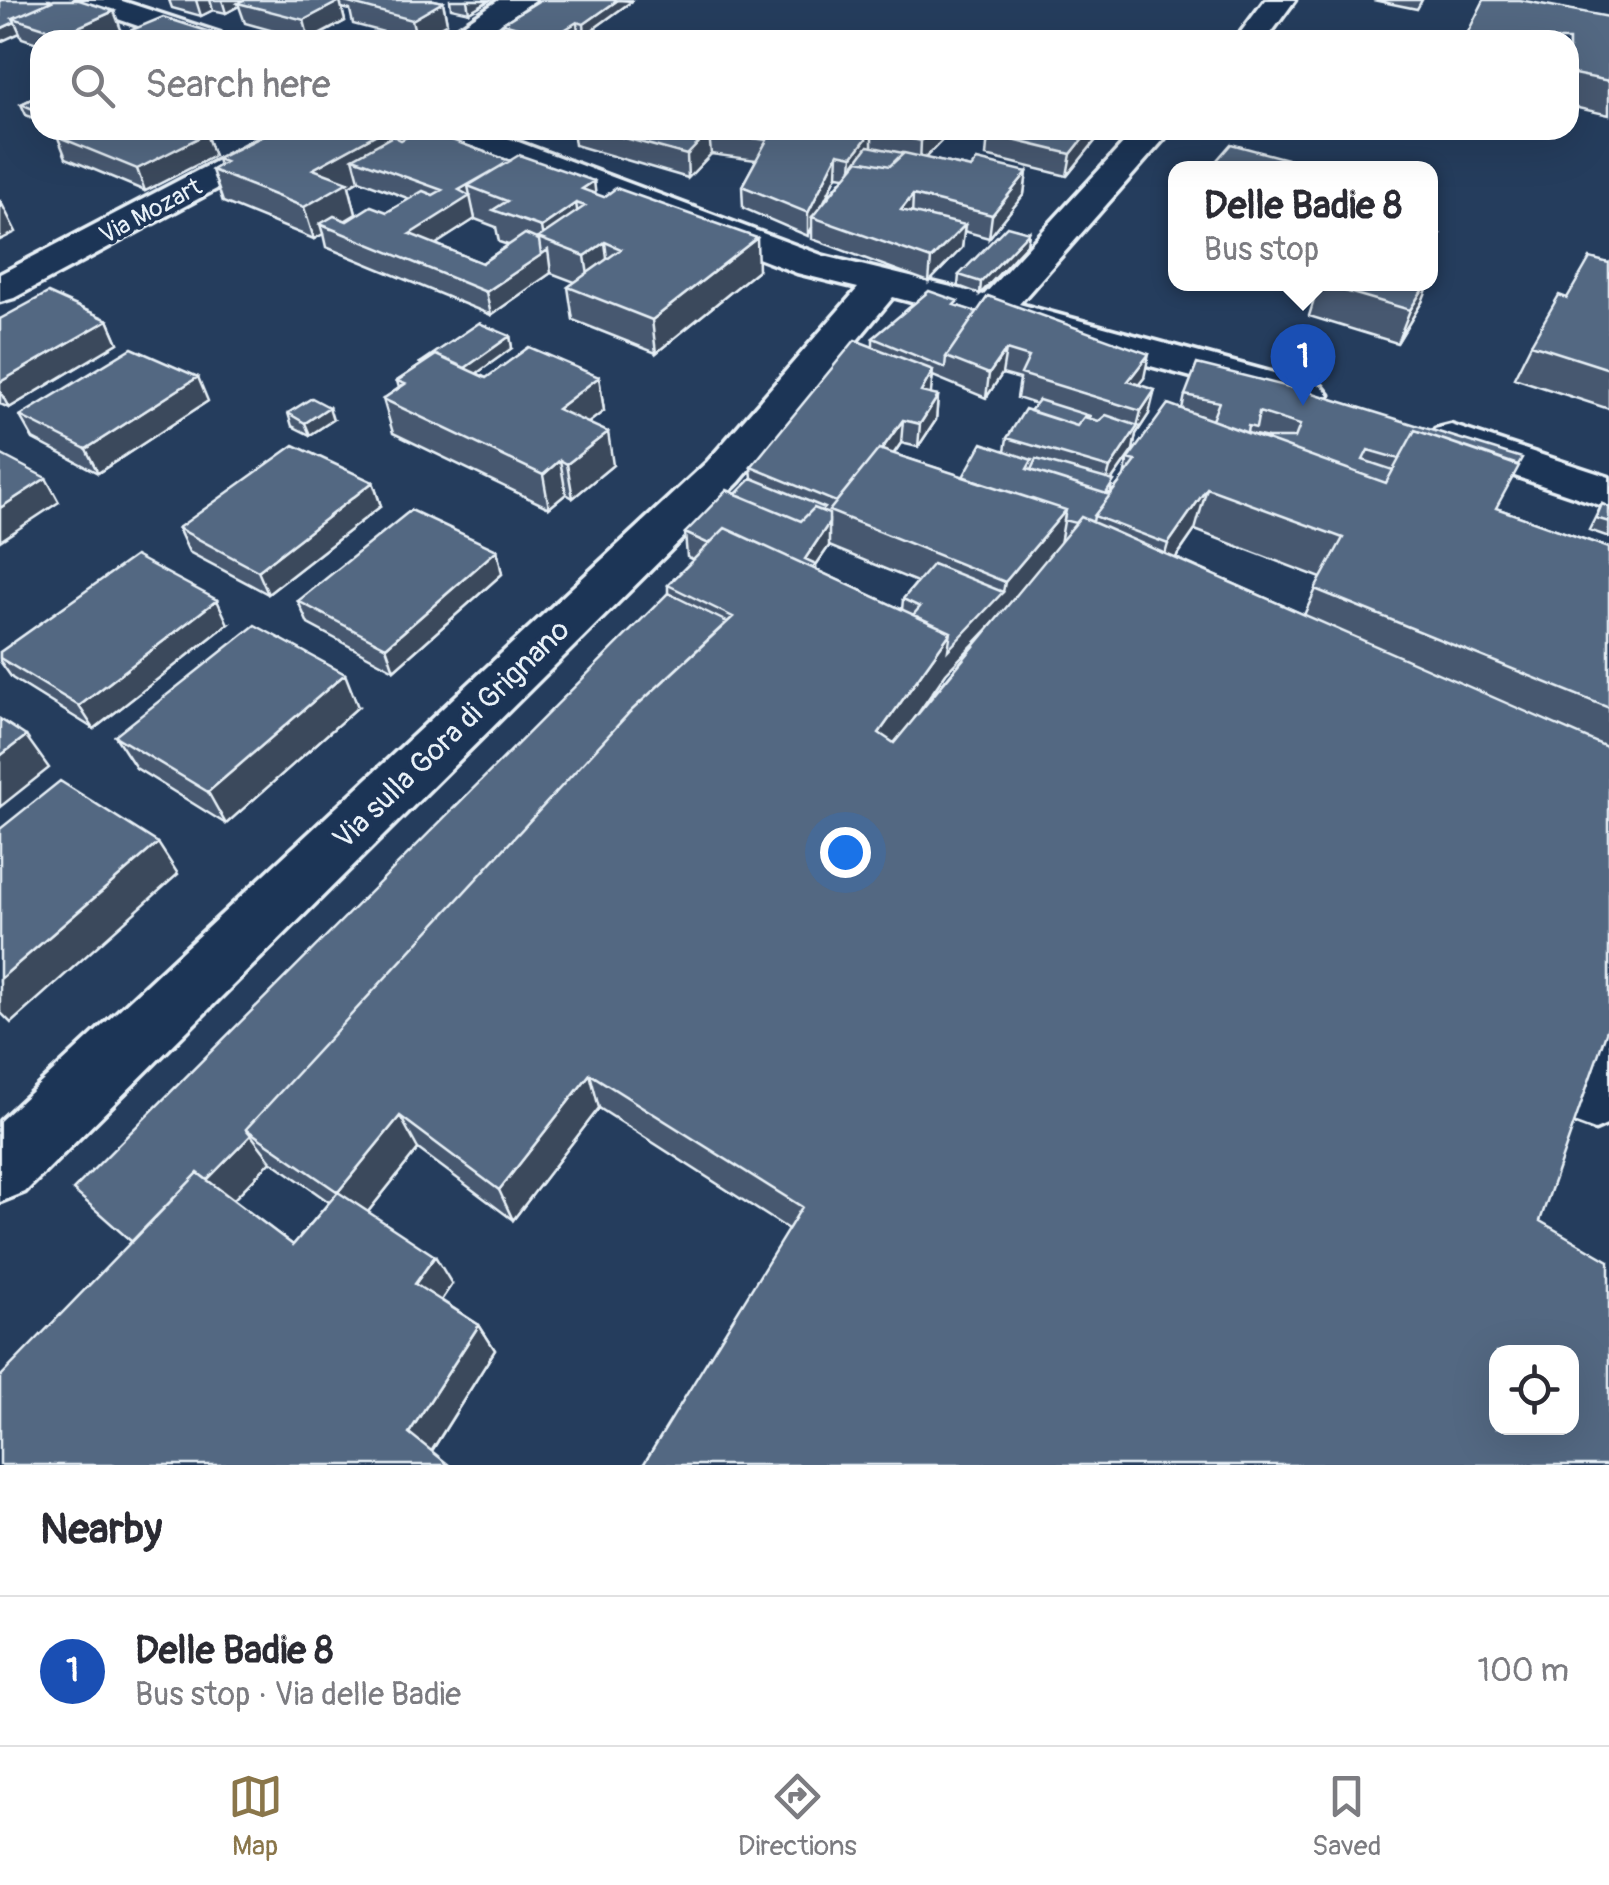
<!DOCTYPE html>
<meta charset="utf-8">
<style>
:root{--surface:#fff;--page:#f2f2f3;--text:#2b2b33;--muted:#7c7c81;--line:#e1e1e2;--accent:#8a764a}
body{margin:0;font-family:Pangolin,sans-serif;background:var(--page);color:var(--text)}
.controls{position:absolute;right:30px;bottom:30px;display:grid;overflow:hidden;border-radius:20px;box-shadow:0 10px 40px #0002}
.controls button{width:90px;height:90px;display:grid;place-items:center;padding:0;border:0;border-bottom:2px solid var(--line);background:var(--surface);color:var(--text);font:50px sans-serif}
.you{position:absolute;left:845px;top:852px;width:35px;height:35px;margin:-25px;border:8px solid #fff;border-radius:50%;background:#1a73e8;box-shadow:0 0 0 15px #1a73e833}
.badge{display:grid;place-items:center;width:65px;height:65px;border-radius:50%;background:var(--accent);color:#fff;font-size:32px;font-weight:700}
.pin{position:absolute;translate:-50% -82px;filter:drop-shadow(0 2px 5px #0008)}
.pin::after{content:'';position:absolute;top:52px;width:35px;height:30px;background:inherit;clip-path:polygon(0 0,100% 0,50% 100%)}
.popup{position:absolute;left:1168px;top:161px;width:270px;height:130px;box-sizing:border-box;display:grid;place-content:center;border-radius:20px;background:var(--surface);filter:drop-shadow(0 2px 8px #0005);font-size:32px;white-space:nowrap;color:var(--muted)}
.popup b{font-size:38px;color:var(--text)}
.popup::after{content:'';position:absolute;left:50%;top:100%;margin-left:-20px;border:20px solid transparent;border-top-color:var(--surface)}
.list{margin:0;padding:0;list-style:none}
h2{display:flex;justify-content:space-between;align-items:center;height:130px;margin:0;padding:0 40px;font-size:42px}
h2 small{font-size:32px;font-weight:400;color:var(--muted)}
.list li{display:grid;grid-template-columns:65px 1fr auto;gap:30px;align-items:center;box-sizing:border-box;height:150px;padding:0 40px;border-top:2px solid var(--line)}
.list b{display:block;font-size:38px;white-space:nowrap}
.list p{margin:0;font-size:32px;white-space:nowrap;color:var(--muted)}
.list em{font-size:32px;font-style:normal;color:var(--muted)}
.icon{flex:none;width:55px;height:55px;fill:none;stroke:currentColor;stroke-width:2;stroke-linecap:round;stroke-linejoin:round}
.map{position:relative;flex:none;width:1609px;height:1465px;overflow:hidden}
.search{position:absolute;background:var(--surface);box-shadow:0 10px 40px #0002;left:30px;right:30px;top:30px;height:110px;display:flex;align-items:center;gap:25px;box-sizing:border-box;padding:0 35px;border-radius:30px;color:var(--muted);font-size:38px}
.sheet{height:280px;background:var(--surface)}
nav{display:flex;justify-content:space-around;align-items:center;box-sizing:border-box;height:140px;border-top:2px solid var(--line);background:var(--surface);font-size:28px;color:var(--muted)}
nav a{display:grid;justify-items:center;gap:5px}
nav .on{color:var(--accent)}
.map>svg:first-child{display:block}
</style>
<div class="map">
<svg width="1609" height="1465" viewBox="0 0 1609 1465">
<rect width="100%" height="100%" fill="#253d5d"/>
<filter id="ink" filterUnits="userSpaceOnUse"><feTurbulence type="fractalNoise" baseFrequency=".01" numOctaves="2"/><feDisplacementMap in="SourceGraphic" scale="20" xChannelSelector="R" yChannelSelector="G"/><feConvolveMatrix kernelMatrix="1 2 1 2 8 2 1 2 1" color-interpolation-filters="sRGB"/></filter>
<g filter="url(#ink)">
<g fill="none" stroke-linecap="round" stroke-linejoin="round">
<g stroke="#e8f1f8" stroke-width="7">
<path id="street" d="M75 0H119L220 33 224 40H179L80 6Z
M499 0H535L476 40H440Z
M1265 0H1295L1266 40H1235Z
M275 130H318L313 137 14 298 0 302V274Z
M438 130H486L824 256 984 295 1136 130H1172L1019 304 1322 386 1329 395 1322 404 1307 408 893 297 739 482 25 1192 0 1202V1121L707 462 858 288 797 273 443 137Z
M1451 425 1609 477V508L1435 449 1429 439 1435 429Z
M1609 1029V1124L1595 1130 1571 1121 1561 1098 1586 1038Z"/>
</g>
<use href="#street" fill="#1d3557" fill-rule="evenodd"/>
</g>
<path fill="#475970" stroke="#e8f1f8" stroke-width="2.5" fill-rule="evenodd" d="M0 0 122 32 104 40H40V44L22 38Z
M169 0H434L443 2 447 23 418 40H414L353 24 350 10 342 8 345 21 311 40H306L245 23 239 6 226 13 213 10 201 16 172 8Z
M450 0H490L469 12 451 8Z
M540 0H632V1L585 35 578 33 474 40 504 32 503 23Z
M1373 0H1422L1417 9Z
M1609 17V115L1569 106V40Z
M40 95V121L26 115 21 104Z
M55 130H195L206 134 214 156 145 191 66 158Z
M275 130H431V133L510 161 594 181 595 194 758 270 656 353 573 320 568 287 575 282 551 273 491 315 326 247 323 234 314 239 223 202 212 170 219 166 217 159ZM359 180 410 199 387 212 346 220 356 214 349 186ZM472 207 475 219 496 227 499 242 508 245 482 263 435 244 475 219Z
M573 130H952L925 158 971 168 1027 172 1024 194 989 238 964 231 962 248 929 282 812 239V227L808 236 743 208 742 186 756 160 711 154 688 178 575 145ZM837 175 845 176 824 201Z
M992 130H1104L1067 176 986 156 988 134Z
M1029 232 1027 244 980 294 958 286 959 275Z
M1609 263V409L1514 378 1531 344 1567 298Z
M1319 284 1422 302 1397 343 1309 316Z
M958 306 1144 378 1139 384 1149 414 1136 434 1133 450 1112 480 1111 493 1124 477 1128 459 1182 409 1185 395 1313 393 1496 508 1609 548V1024L788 1229 599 1108 513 1220 418 1149 368 1212 452 1284 441 1300 479 1325 495 1350 432 1451 131 1242 668 593V585L693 560 687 557 685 533 736 494 752 478 751 467 873 347V338ZM1002 374 1020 379 1017 398 1036 404 1007 438 1005 451 963 477 894 454 901 443 918 447 936 420 938 396 930 395 933 376 986 398ZM1195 530 1321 578 1304 615 1176 558ZM829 546 917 582 903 599 902 610 816 570V565ZM995 620 919 712 946 673ZM271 1161 329 1202 293 1245 233 1200Z
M0 319 108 320 118 343 9 408 0 404Z
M510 336 512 348 477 373 486 378 599 377 604 411 588 423 613 465 573 498 566 494 549 508 393 433 383 399 399 388 397 381 421 365 420 363Z
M208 401 98 473 33 439 20 416Z
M288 413 333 420 310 435 292 426Z
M373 482 381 506 268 594 189 552 178 528Z
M1602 504 1609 507V537L1589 530Z
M497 550 502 574 394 670 308 624 298 601Z
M228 624 94 729 12 678 0 661V652Z
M358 707 226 824 136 768 115 736Z"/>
<path fill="#3a485b" stroke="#e8f1f8" stroke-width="2.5" d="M196 0H210L213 10 201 16Z
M222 0H249L238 3 239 6 226 13Z
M467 0H490L469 12Z
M618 0 632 1 585 35 584 24Z
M340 1 345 21 309 40 304 20Z
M443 2 447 23 417 40 412 20Z
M114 11 122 32 104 40H66L63 34Z
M15 22 20 33 0 42V29Z
M577 22 578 33 567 40H548Z
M384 130H431L433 139 353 158 359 180 349 186 356 214 331 229 320 224 323 234 314 239 304 207 313 169Z
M932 130H952L920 163 921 141Z
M1090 130H1104L1067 176 1071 154Z
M872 131V153L852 169 853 156Z
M709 132 711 154 688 178 687 155Z
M206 134 214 156 145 191 137 169Z
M838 153 837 175 816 218 812 217V227L808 236V213Z
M1027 172 1024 194 989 238 992 215Z
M476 180 468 186 475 219 416 257 410 234 459 190Z
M594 181 598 213 582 189Z
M913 195 912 217 901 210Z
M0 200 16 232 0 240Z
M576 203 581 236 543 239 541 227Z
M965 225 962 248 929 282 931 259Z
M1029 232 1027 244 980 294 981 282Z
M1440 235 1430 260V251Z
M757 238 758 270 656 353 652 320Z
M605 242 609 275 590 288 585 256Z
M548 250 551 273 491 315 486 292Z
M1426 284H1429L1422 302 1397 343 1410 310Z
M108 320 118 343 9 408 0 391V382Z
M510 336 512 348 455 389 452 377Z
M1006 350 1002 374 986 398 989 374Z
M1149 354 1144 378 1123 404 1128 381Z
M933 370 931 393 920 416 921 392Z
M198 377 208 401 98 473 86 449Z
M599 377 604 411 563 442 557 409Z
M1155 390 1149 414 1136 434 1133 450 1104 491 1110 468 1137 427 1141 411Z
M938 396 936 420 918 447 920 424Z
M329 407 333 420 310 435 305 423Z
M903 420 901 443 848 519 842 505Z
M608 432 613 465 573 498 567 464Z
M560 460 566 494 549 508 543 475Z
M46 478 59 502 0 541V508Z
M373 482 381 506 268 594 258 571Z
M1207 488 1195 530 1156 586 1168 544Z
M1066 510 1060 544 1000 616 946 673 876 774 879 733 951 632 1003 592 1005 582Z
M829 523V546L816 565V588L805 559Z
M497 550 502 574 394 670 386 647Z
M217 600 228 624 94 729 79 706Z
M345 674 358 707 226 824 208 792Z
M26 736 49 768 0 807V756Z
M158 843 178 874 11 1023 0 1012V979Z
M590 1074 599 1108 513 1220 499 1190Z
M400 1116 418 1149 359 1223 338 1192Z
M251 1135 271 1161 164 1271 139 1248Z
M435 1256 452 1284 434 1311 415 1284Z
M479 1325 495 1350 429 1455 409 1433Z"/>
<path fill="#536782" stroke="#e8f1f8" stroke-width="2.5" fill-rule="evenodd" d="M0 0H50L52 1 13 18 15 22 0 29Z
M54 0H79L114 11 63 34 13 18Z
M244 0H337L340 1 304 20 238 3Z
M354 0H434L443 2 412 20 348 3Z
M540 0H618L584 24 577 22 548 40H475L492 29 512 34 521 28 503 23Z
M1484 0H1520L1609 17V81L1569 73V40H1464Z
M163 17 235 40H108Z
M40 95V112L21 104Z
M68 130H195L206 134 137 169 56 136Z
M275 130H384L313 169 348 182 304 207 212 170 225 162 217 159Z
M419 130H424L510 161 459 190 470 196 410 234 482 263 525 234 539 240 541 255 486 292 320 224 334 216 347 221 371 206 387 212 423 191 433 195 442 190 353 158 393 136 401 140Z
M596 130H932L921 141 872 131 853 156 838 153 808 213 742 186 767 140 709 132 687 155Z
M992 130H1090L1071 154 988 134Z
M1231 144 1313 166 1311 168H1210Z
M868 146 903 153 890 166 859 160 851 169Z
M904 153 971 168 977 160 1027 172 992 215 913 195 901 210 965 225 931 259 812 217 859 160 890 166Z
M519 155 594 181 582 189 604 197 616 188 757 238 652 320 568 287 621 249 605 242 585 256 538 238 585 206 576 203 541 227 493 210 507 201 468 186Z
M1007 226 1029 232 981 282 959 275Z
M1430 232 1440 235 1430 251Z
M1590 258 1609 263V369L1531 344 1559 295 1567 298Z
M1321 284H1426L1410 310Z
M929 291 958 301 954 305 977 312 946 357 945 368 873 338Z
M48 293 108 320 0 382V319Z
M988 296 1149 354 1128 381 1155 390 1141 411 1021 374 1029 357 1006 350 989 374 946 357Z
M479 323 510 336 465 368 436 355 422 364 420 363Z
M855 340 933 370 921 392 938 396 920 424 903 420 881 450 879 449 836 502 751 467Z
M529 347 599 377 557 409 608 432 567 464 560 460 543 475 383 399 405 384 397 381 436 355 486 378Z
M132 348 198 377 86 449 20 416Z
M1197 364 1313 393 1522 458 1518 465 1415 430 1399 459 1368 450 1363 460 1393 470 1386 483 1250 434 1268 438H1295L1300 425 1259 412 1256 428 1248 426 1247 433 1212 420 1219 402 1185 395Z
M312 398 329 407 305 423 288 413Z
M1039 400 1090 416 1089 418 1084 417 1077 426 1030 411Z
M1168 404 1386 483 1415 430 1519 466 1496 508 1609 548V708L1315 589 1343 538 1207 488 1168 544 1094 516 1136 461 1128 459Z
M1025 409 1077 426 1084 417 1099 421 1106 415 1138 426 1110 468 1007 438Z
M982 443 1032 460 1027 469 1110 495 1094 516 1093 522 1081 517 1076 523 1064 520 1066 510 963 477Z
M294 445 373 482 258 571 178 528Z
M879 449 1066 510 1005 582 829 511Z
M0 454 46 478 0 508Z
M1036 459 1114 481 1107 492 1111 494 1110 495 1031 470Z
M752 478 825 508 822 511 814 508 801 521 736 494Z
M727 490 801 521 814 508 829 514V523L805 559 816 564 812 568 725 528 709 544 685 533Z
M1602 504 1609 507V522L1596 518Z
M411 510 497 550 386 647 298 601Z
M1081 517 1609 748V1024L1540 1221 1609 1261V1465H643L802 1207 590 1074 499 1190 400 1116 338 1192 435 1256 415 1284 479 1325 409 1433 449 1465H0V1377L198 1173 293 1245 338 1192 246 1129 630 712 733 617 668 585 725 528 951 632 879 733 894 743ZM1496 1352H1572V1428H1496Z
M135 556 217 600 79 706 0 658V652Z
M933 564 1003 592 948 650 951 632 913 615 920 607 903 599Z
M668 593 727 622 630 712 246 1129 251 1135 207 1180 198 1173 132 1242 73 1190Z
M255 625 345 674 208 792 115 736Z
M0 719 26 736 0 756Z
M60 781 158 843 0 979V829Z"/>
</g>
<g text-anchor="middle" stroke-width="8" stroke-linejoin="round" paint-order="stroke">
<g font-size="25" fill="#e8f1f8" stroke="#1d3557">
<text transform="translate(150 210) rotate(-28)" y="9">Via Mozart</text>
</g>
<g font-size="30" fill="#e8f1f8" stroke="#1d3557">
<text transform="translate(451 734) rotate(-44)" y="10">Via sulla Gora di Grignano</text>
</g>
</g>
</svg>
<div class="controls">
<button><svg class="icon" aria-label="locate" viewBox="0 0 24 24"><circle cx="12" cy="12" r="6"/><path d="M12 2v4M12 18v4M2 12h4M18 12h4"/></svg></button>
</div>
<div class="you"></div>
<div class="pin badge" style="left:1303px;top:406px;background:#1a4fb4">1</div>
<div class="popup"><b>Delle Badie 8</b>Bus stop</div>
<div class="search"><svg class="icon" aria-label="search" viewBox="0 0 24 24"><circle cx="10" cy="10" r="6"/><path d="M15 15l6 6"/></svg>Search here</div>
</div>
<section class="sheet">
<h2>Nearby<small></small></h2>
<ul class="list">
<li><span class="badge" style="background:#1a4fb4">1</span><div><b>Delle Badie 8</b><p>Bus stop · Via delle Badie</p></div><em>100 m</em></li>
</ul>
</section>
<nav>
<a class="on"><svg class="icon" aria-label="map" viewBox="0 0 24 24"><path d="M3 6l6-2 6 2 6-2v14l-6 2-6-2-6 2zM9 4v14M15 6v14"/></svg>Map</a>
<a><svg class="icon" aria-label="directions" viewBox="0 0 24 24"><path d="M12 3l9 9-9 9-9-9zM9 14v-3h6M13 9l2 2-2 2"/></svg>Directions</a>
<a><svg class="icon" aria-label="saved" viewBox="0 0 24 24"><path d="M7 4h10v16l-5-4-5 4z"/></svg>Saved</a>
</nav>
